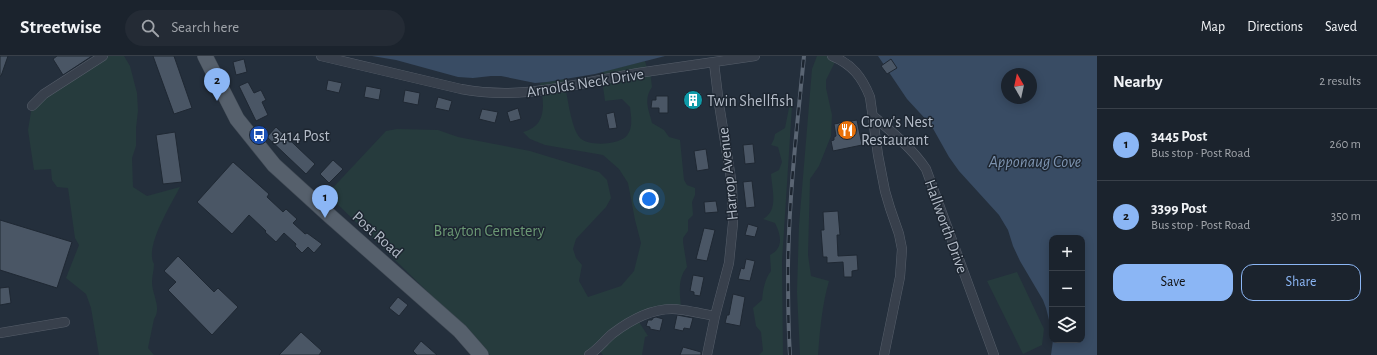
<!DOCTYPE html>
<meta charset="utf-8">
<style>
:root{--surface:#1b232d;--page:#242b35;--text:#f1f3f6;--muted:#a0a4aa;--line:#394049;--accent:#8bb6f5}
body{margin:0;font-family:"Alegreya Sans",sans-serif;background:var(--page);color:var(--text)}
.controls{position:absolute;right:12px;bottom:12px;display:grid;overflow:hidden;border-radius:8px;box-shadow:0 2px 10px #0003}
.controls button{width:36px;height:36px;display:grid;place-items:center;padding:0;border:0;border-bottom:1px solid var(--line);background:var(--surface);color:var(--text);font:20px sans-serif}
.compass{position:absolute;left:1001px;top:12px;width:36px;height:36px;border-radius:50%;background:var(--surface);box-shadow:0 2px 10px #0003;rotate:351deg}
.you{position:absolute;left:649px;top:143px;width:14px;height:14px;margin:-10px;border:3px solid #fff;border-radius:50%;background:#1a73e8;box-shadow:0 0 0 6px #1a73e833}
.badge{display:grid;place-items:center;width:26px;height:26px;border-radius:50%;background:var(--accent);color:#111;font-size:13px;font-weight:700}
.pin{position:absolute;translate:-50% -33px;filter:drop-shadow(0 1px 2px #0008)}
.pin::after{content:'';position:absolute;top:21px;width:14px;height:12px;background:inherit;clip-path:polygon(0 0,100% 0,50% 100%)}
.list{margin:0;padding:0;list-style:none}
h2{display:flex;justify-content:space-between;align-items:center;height:52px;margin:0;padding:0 16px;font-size:17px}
h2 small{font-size:13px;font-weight:400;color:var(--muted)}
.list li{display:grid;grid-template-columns:26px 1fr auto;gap:12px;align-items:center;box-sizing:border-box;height:72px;padding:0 16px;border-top:1px solid var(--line)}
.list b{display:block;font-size:15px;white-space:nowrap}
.list p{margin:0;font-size:13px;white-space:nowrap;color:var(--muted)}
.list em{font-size:13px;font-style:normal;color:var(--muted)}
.actions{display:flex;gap:8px;padding:12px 16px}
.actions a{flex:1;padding:9px 0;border:1px solid var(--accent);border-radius:12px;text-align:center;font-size:14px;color:var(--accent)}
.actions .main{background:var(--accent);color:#111}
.icon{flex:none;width:22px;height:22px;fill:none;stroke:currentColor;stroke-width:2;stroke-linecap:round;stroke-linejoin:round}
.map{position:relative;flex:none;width:1097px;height:299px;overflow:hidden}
header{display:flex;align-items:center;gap:24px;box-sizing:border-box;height:56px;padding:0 20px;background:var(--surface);border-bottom:1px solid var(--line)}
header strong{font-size:19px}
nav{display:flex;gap:22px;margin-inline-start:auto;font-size:14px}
.search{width:280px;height:36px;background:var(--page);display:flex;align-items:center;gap:10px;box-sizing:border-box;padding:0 14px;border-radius:22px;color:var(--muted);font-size:15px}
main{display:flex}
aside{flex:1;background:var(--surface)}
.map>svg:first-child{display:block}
</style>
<header>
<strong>Streetwise</strong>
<div class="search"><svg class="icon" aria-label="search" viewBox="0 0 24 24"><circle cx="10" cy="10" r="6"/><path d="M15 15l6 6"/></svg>Search here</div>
<nav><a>Map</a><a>Directions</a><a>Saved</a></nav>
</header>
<main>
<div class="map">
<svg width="1097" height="299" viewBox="0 0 1097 299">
<rect width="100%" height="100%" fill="#242f3c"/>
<path fill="#263b3d" d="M108 0H124L130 10 137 37 138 55 136 72V90L132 102 133 131 147 140 180 131C172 147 144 191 154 208 154 214 152 220 152 226 152 239 162 251 154 263L148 292 154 299H99L91 252 86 238 66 222 79 189 75 182 68 132 57 131 52 124 51 113 34 114 28 74 32 50 41 39Z
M817 0H833L837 2 826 24V32L832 59 831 80 819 110 810 123 808 199 811 220 829 225C822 249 820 274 818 299H800L797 236 799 169 812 13Z
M645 5 648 15H650L652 31C643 44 649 54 652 67L664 74 669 81 680 84 684 124 687 129 695 132V139L692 146 693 159 688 164V175L683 182V186L687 211C677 223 680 238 681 252L637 263 648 280 645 281 642 299H603L598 293 589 299H490L465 272 327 138 386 75 397 73 438 74 458 81 530 95 599 116 607 124 611 142 606 151 576 183 573 193 576 202 582 209 579 225 588 241 621 230 634 215 641 187 635 164 628 127 619 113 603 99 545 89 530 83 523 76C548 70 544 46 540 27L564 23C567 38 571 72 580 82 589 91 622 89 628 78 633 70 631 60 630 51L622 43 605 45 601 16Z
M792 50 782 205 783 299H759L763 295 761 276 756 270 753 252 762 244C763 233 765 223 771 215L770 199C784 192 781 179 775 167L763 163C779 154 772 134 771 118L779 114 782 106 778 91 771 89 774 83 775 78 785 72 789 52Z
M1017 216 1044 273 1042 289 1023 298 987 225Z"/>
<path fill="#394c64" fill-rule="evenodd" d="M372 0H665L595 18 547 26 535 27 501 20H491L473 22 458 21 396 4Z
M878 0H1097V299H1051L1053 284H1082V182H1052V276L1046 252 1043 244 1020 205 1013 190 1008 174 999 159 959 115 949 101 931 69 907 43ZM1007 18H1031V42H1007Z"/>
<path fill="#4a5665" stroke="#1f2833" d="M0 0H8L1 20H0Z
M57 0H92L63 19 53 3Z
M153 0H174L192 52 174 58Z
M244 3 247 16 236 19 233 6Z
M891 3 897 12 887 18 881 10Z
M328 24 342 27 339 37 326 34Z
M248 26 254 37 261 34 266 44 262 46 268 59 256 65 239 30Z
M366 30 381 33 379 44 364 41Z
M405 34 420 37 418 49 403 46Z
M696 35 697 52H690L688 36Z
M656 40H668V57H659V52H651L652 44H656Z
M438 41 452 45 449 55 435 52Z
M518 52 521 63 510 66 507 56Z
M482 53 498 56 495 67 479 63Z
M614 56 617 72 609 73 606 58Z
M857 64 862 89 833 95 831 85 834 84V81L836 80 834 68Z
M276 71 315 108 306 118 267 81Z
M175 76 182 126 163 128 156 79Z
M753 88 755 107 745 108 743 89Z
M706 93 709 113 697 115 694 95Z
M333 104 343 113 329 127 320 118Z
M233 106 269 138 267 141 283 156 286 153 297 163 293 167 305 178 307 177 322 188 314 197 308 191 302 197 295 190 296 188 284 177 276 186 265 176 266 175 249 159 232 178 197 146Z
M752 125 755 151 746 152 743 126Z
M716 145 718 156 705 157 704 146Z
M838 155 840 179H837L838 200 857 199 858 214 852 215V221H844L843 206 827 207V201H823L821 174H824L823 156Z
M0 164 72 186 57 232 0 214Z
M748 168 758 171 755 181 745 179Z
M704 172 715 174 707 205 696 203Z
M178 200 214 236 218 232 238 251 212 279 168 234 176 226 164 215Z
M746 203 755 205 750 225 738 223 741 212 744 213Z
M693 219 704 221 700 240 694 239V236L690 235Z
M9 231 11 247 0 249V232Z
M733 238 745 241 740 270 725 267 727 259H729Z
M398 241 408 249 399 260 389 252Z
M677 259 693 262 690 273 684 272 683 275 674 273Z
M656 261 663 263 660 275 650 273V271L646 270 648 264H652L653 262Z
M301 276 322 295 319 299H279Z
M421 285 437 299H417L413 295Z
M683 291 701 296V299H680Z"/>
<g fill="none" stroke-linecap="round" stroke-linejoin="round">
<g stroke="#565e6a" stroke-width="10">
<path id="street" d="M321 0 461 33C525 45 576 27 638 17 677 11 716 6 755 0
M832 0C852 8 862 21 870 41L878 99 885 135 890 152 899 178 902 193 900 221 884 299
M32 50 44 38 103 0
M872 59C892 76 912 92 926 113L994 299
M0 277 65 266
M589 299C598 293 604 285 612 278 629 265 650 253 672 253 683 253 703 258 715 260
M707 299 715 260 729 207 733 167 732 129 719 48 714 7"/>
</g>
<g stroke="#414a55" stroke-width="16">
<path id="primary" d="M205 0 237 63 274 109 330 160 460 275 481 299"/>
</g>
<use href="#street" stroke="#38404c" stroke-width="9"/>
<use href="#primary" stroke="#56606c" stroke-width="15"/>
<g stroke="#5a6573" stroke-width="4">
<path id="rail" d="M790 299C788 269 788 240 788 210 789 140 797 70 804 0"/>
</g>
<use href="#rail" stroke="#1d2631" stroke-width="2.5" stroke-dasharray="8" stroke-linecap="butt"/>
</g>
<defs>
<g id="building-disc" transform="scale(1)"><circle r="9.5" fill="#0f9aa8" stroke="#1d2631"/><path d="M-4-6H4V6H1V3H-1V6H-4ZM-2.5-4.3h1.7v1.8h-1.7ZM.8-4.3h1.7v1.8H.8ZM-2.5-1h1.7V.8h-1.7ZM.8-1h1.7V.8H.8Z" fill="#fff"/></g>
<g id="restaurant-disc" transform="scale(1)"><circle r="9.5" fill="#e8710a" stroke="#1d2631"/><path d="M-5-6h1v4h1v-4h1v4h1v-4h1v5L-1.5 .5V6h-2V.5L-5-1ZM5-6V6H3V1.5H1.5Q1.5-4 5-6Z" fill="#fff"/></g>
<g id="bus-disc" transform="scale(1)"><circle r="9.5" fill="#1a4fb4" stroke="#1d2631"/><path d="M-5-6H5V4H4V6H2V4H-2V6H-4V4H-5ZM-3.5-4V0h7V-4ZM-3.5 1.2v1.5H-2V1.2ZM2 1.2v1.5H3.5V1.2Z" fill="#fff"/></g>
</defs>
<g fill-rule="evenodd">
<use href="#building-disc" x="693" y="44"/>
<use href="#restaurant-disc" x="847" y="74"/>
<use href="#bus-disc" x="259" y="79"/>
</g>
<g text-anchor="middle" stroke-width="3" stroke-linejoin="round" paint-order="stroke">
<g font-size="16" fill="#b3bbc7" stroke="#1d2631">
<text transform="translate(585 26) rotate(-9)" y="6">Arnolds Neck Drive</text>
<text transform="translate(727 118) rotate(-96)" y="6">Harrop Avenue</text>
<text transform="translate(947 170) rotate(70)" y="6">Hallworth Drive</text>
<text transform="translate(378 178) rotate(42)" y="6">Post Road</text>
</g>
<g font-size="16" fill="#b3bbc7" stroke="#1d2631" text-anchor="start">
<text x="707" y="50">Twin Shellfish</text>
<text x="861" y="71">Crow's Nest<tspan x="861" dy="18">Restaurant</tspan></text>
<text x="273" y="85">3414 Post</text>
</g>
<g font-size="16" fill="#6b9874" stroke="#1d2631">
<text x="489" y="180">Brayton Cemetery</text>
</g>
<g font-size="17" font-style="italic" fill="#7c92ae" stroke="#1d2631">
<text x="1035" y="111">Apponaug Cove</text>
</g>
</g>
</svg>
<div class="controls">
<button>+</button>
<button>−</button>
<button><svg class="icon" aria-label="layers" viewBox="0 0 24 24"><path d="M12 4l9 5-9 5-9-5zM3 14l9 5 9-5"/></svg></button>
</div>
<svg class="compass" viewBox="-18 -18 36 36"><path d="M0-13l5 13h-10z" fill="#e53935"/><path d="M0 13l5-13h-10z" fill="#a0a4aa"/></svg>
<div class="you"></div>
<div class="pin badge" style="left:325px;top:162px">1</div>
<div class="pin badge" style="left:217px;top:45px">2</div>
</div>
<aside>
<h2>Nearby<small>2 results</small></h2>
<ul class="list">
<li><span class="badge">1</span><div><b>3445 Post</b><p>Bus stop · Post Road</p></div><em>260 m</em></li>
<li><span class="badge">2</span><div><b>3399 Post</b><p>Bus stop · Post Road</p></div><em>350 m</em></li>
</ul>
<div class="actions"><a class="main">Save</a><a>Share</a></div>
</aside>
</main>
